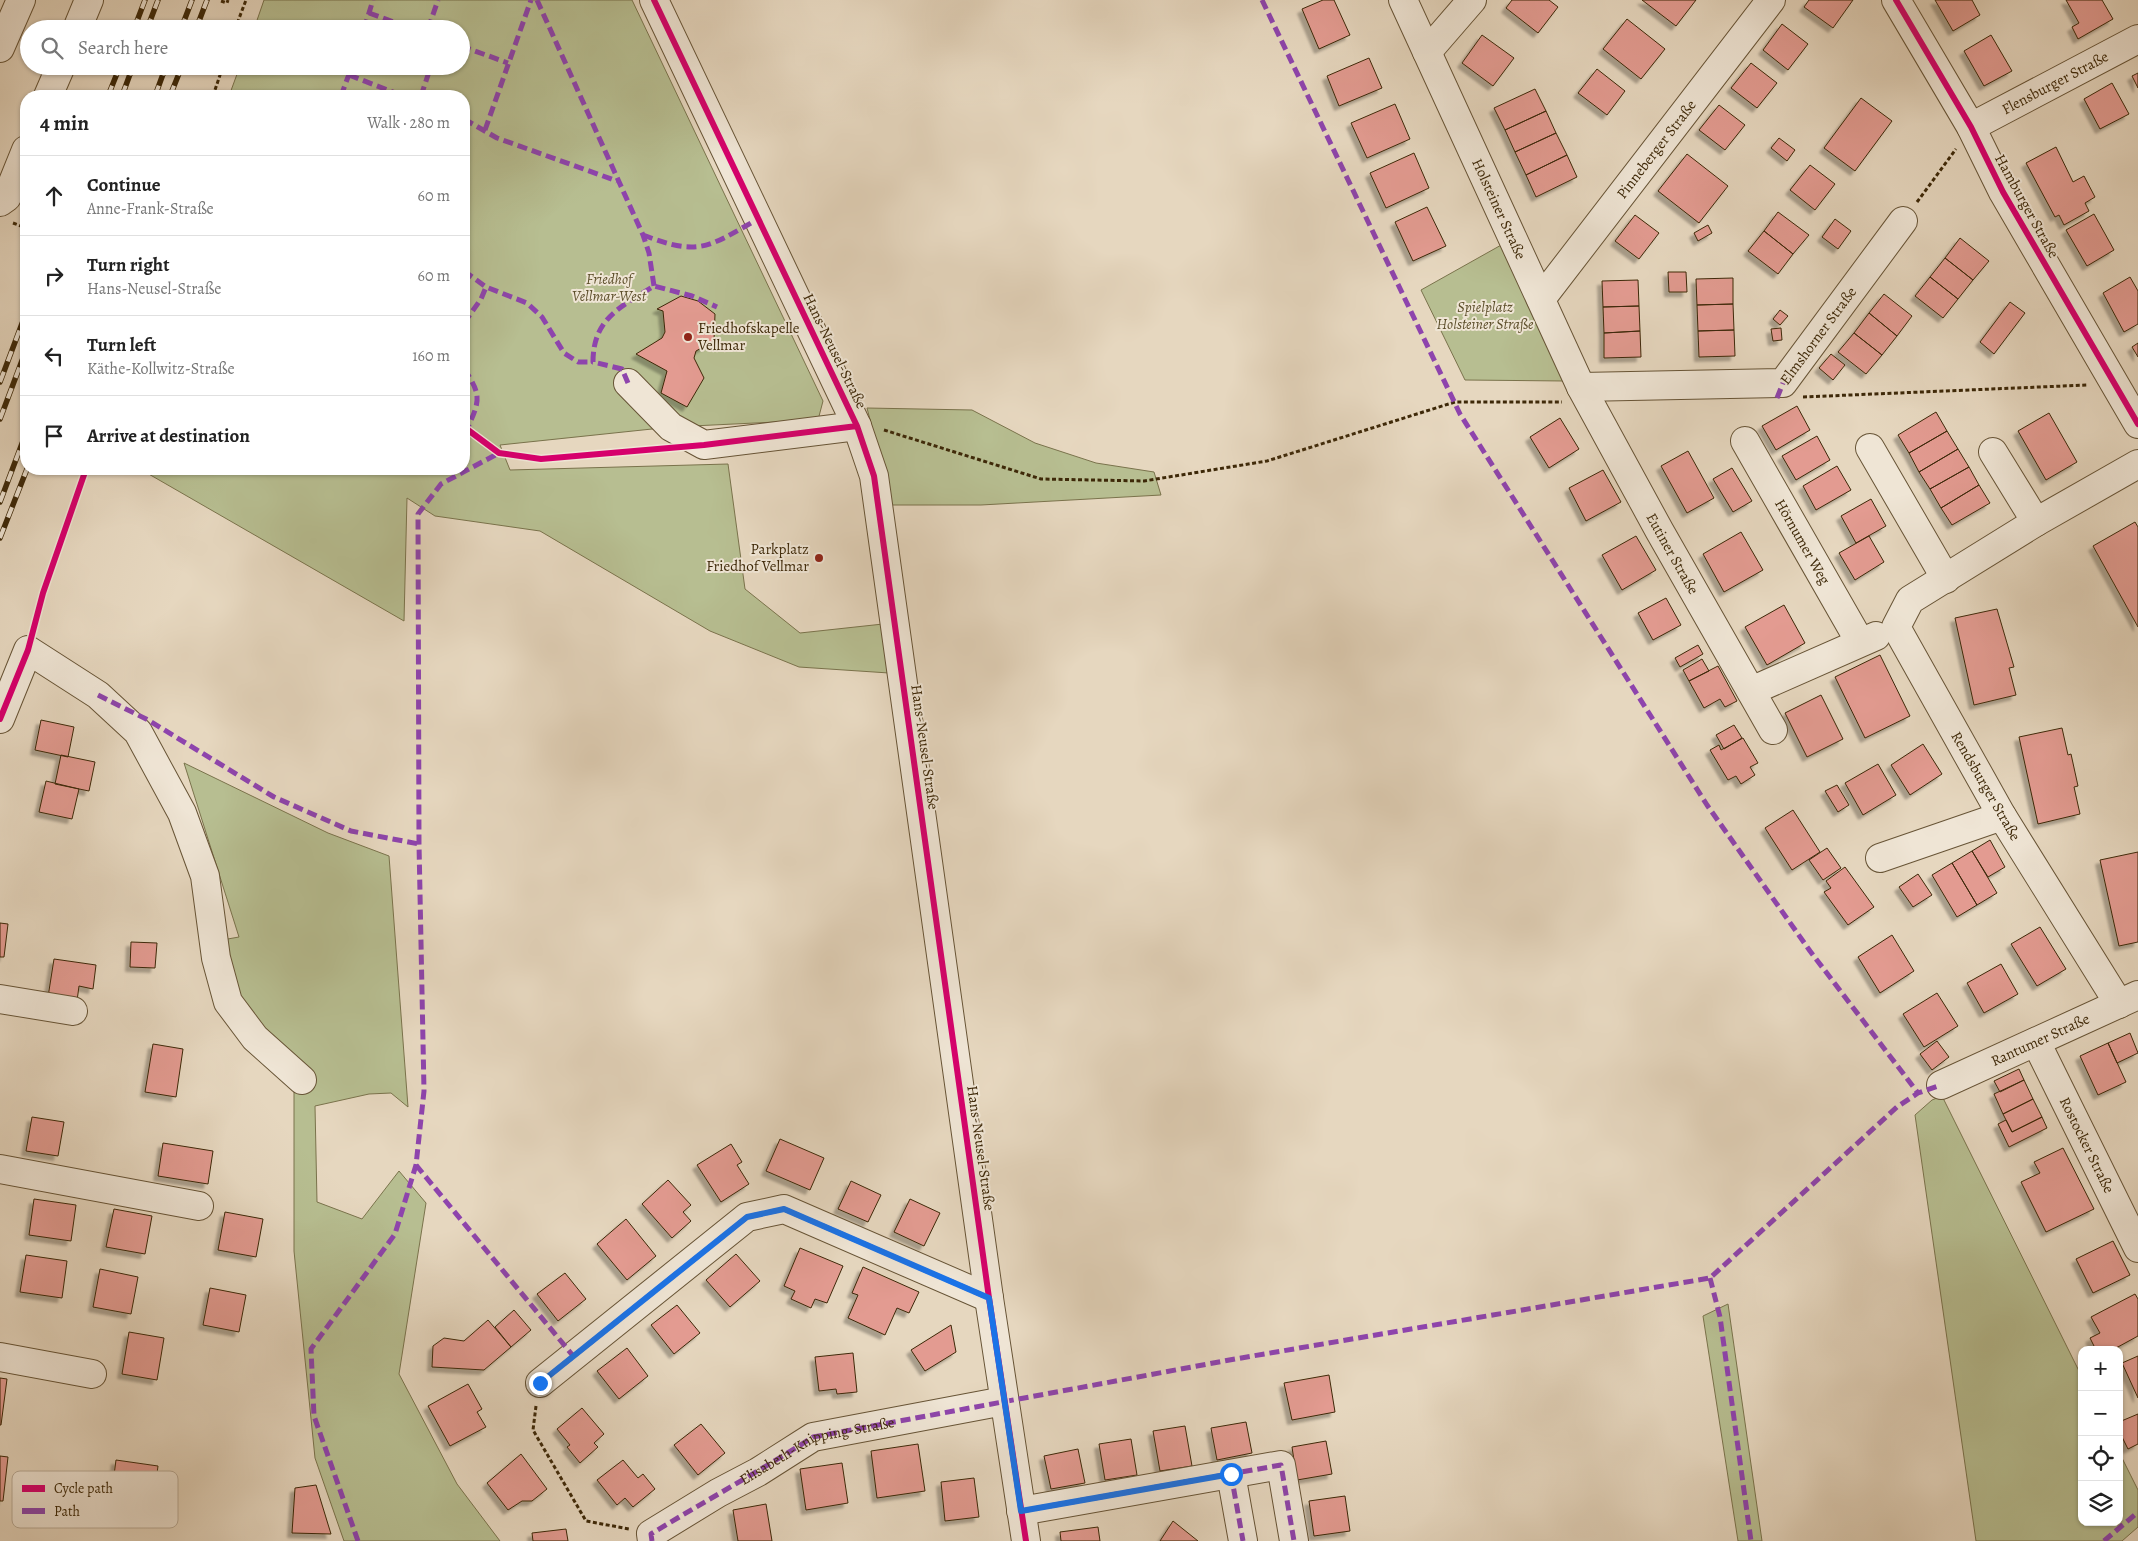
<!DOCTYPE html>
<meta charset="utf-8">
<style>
:root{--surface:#fff;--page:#f6f6f6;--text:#222;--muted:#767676;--line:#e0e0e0}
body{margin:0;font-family:Alegreya,serif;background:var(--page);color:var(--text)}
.controls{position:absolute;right:15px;bottom:15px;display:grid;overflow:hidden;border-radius:10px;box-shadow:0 1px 4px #0004}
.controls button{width:45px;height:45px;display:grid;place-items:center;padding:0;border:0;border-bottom:1px solid var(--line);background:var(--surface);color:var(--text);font:25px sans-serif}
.stop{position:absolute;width:15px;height:15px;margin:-11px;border:4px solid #1a73e8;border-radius:50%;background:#fff}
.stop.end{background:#1a73e8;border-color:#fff;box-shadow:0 1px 5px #0008}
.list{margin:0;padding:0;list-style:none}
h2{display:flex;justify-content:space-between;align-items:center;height:65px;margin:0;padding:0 20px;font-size:21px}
h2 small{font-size:16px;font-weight:400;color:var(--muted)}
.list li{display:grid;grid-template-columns:32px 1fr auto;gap:15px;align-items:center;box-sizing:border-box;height:80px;padding:0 20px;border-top:1px solid var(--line)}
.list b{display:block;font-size:19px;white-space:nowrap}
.list p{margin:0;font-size:16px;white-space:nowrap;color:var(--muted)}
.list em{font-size:16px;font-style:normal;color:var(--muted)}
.icon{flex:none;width:28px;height:28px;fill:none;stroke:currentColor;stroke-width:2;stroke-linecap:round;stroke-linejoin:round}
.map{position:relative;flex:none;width:2138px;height:1541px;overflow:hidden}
.search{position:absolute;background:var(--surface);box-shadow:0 1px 4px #0004;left:20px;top:20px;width:450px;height:55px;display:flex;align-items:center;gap:12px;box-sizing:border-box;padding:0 18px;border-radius:28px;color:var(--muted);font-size:19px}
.panel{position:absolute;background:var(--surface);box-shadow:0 1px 4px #0004;left:20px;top:90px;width:450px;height:385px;border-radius:20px}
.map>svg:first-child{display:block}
</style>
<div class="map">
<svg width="2138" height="1541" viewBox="0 0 2138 1541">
<defs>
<filter id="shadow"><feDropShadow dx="-4.5" dy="4.5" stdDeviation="1" flood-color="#0004"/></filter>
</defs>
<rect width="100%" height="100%" fill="#e6d7bf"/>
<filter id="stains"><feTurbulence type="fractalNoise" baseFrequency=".004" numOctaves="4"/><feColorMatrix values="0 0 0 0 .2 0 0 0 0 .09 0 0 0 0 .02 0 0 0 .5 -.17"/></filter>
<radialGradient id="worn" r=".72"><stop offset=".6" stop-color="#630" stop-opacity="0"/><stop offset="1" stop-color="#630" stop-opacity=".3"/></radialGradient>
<path fill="#b7be91" stroke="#7a734c" d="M264 0H632L823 401 818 420 671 427 500 445 510 470 728 464 745 589 800 633 883 624 889 673 799 667 710 631 540 531 435 516 407 498 404 621 140 469H464V96H229L240 66H461V29H254Z
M1503 244 1565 381 1465 380 1421 290Z
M867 408 972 410 1035 443 1096 463 1154 472 1161 495 981 505H892Z
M184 763 328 833 389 856 408 1107 391 1093 369 1094 315 1106 317 1202 362 1219 399 1171 426 1203 399 1374 457 1484 500 1541H344L315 1458 294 1251V1089L205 943 239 937Z
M1942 1096 2082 1377V1522H2119V1452L2138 1490V1527L2122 1541H1976L1915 1115 1932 1100Z
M1728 1304 1762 1541H1738L1703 1316Z"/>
<path fill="#e39b91" stroke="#3d2808" filter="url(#shadow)" d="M1323 0H1334L1350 35 1319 49 1302 9Z
M1512 0H1549L1558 7 1538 33 1506 8Z
M1642 0H1696L1676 26Z
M1809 0H1853L1833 28 1804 7Z
M1935 0H1972L1980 15 1953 31Z
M2066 0H2102L2113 19 2078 39 2072 27 2079 23Z
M1627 19 1665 49 1641 79 1603 49Z
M1782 24 1808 44 1788 70 1763 50Z
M1482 35 1514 58 1493 86 1462 63Z
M1991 35 2012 71 1984 86 1964 51Z
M1369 58 1382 88 1339 106 1327 76Z
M1751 63 1777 83 1757 108 1731 88Z
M1597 69 1625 91 1607 115 1578 93Z
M2138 73V88L2132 76Z
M2112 83 2129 114 2100 129 2084 99Z
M1535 89 1546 111 1505 130 1494 108Z
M1861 98 1892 121 1855 171 1824 148Z
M1395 104 1410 139 1367 158 1351 123Z
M1719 105 1745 125 1725 150 1699 130Z
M1546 111 1556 133 1515 152 1505 130Z
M1556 133 1567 155 1526 175 1515 152Z
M1779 138 1795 150 1787 161 1771 148Z
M2056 147 2073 182 2084 176 2095 197 2085 203 2089 211 2064 225 2059 215 2055 217 2026 163Z
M1414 153 1429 188 1386 208 1370 173Z
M1687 154 1728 186 1699 223 1658 191Z
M1567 155 1577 177 1536 197 1526 175Z
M1810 165 1835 184 1815 210 1790 190Z
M1427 207 1446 246 1413 261 1395 222Z
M1778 212 1809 235 1793 254 1764 231Z
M2094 214 2114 250 2087 266 2066 230Z
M1635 215 1659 233 1639 259 1615 241Z
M1835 219 1851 231 1838 249 1822 237Z
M1708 225 1712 233 1698 241 1694 233Z
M1764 231 1793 254 1778 274 1748 251Z
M1960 238 1989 261 1973 280 1945 258Z
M1945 258 1973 280 1958 299 1930 277Z
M1668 272H1686L1687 292H1669Z
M1930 277 1958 299 1943 318 1915 296Z
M2130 277 2138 291V324L2124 332 2103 293Z
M1733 278V304L1697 305 1696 279Z
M1638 280 1639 306 1603 307 1602 281Z
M1884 294 1912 316 1897 336 1869 313Z
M681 296 698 301 715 314 714 341 696 351 694 358 704 378 687 407 661 393 667 371 636 354 662 338 665 332 663 311 657 309Z
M2010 302 2025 313 1994 354 1980 342Z
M1733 304 1734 330 1698 331 1697 305Z
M1639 306 1640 331 1604 333 1603 307Z
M1780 310 1788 316 1780 325 1773 319Z
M1869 313 1897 336 1882 355 1854 333Z
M1781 328 1782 340 1773 341 1771 329Z
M1734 330 1735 356 1699 357 1698 331Z
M1640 331 1641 357 1604 358V333Z
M1854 333 1882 355 1866 374 1838 352Z
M2138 343V357L2132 347Z
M1831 354 1845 365 1833 380 1819 368Z
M1797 406 1810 430 1776 450 1762 426Z
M1936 412 1947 431 1909 453 1898 435Z
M2049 413 2077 462 2046 480 2018 431Z
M1560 418 1579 449 1549 468 1530 437Z
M1947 431 1958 449 1919 472 1909 453Z
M1817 436 1830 460 1796 480 1782 456Z
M1958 449 1969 467 1930 489 1919 472Z
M1688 451 1714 498 1687 513 1661 466Z
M1837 466 1851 490 1816 510 1803 486Z
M1969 467 1979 485 1941 508 1930 489Z
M1732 468 1752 501 1733 512 1713 479Z
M1603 470 1621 502 1586 521 1569 488Z
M1979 485 1990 503 1952 525 1941 508Z
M1871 499 1886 526 1856 543 1841 516Z
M2135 522 2138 527V627L2093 546Z
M1741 532 1763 570 1724 592 1703 554Z
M1636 536 1656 570 1622 590 1602 555Z
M1869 536 1884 562 1855 580 1839 553Z
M1666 598 1681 625 1653 640 1638 613Z
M1784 605 1805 643 1767 665 1745 627Z
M1997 609 2014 667 2009 668 2016 695 1974 705 1955 618Z
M1698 645 1703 654 1680 667 1675 658Z
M1880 655 1910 716 1865 738 1835 677Z
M1702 659 1709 671 1689 681 1683 670Z
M1718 666 1737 701 1725 707 1720 699 1704 708 1689 681Z
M1821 695 1843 739 1807 757 1785 713Z
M41 720 74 727 68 757 35 750Z
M1734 725 1742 738 1724 749 1716 735Z
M2062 728 2068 755 2071 754 2078 786 2074 787 2080 814 2038 824 2019 737Z
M1743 738 1758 763 1750 767 1755 775 1741 784 1736 776 1728 780 1710 750 1719 745 1721 750Z
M1923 744 1942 774 1910 795 1891 765Z
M61 755 95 762 89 791 55 784Z
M1878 764 1896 795 1863 815 1845 783Z
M46 781 79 789 72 819 39 812Z
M1837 785 1849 805 1838 812 1825 791Z
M1793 810 1820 852 1792 870 1765 828Z
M1990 840 2005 867 1988 877 1972 851Z
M1827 848 1841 868 1823 880 1809 860Z
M1972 851 1997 893 1977 905 1952 863Z
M2138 852V942L2119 946 2100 860Z
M1952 863 1977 905 1957 917 1932 875Z
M1845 867 1874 907 1848 925 1824 892 1831 888 1826 881Z
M1918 874 1932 895 1913 907 1899 887Z
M0 923 8 924 4 957H0Z
M2040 927 2066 969 2037 986 2011 944Z
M1892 935 1914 971 1880 993 1858 957Z
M131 942 157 943 155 968 130 967Z
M54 959 96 965 93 989 79 986 77 1001 48 997Z
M2001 964 2018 994 1984 1013 1967 983Z
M1937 993 1958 1026 1924 1047 1903 1014Z
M2130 1033 2138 1053 2117 1063 2108 1043Z
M1937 1041 1949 1057 1932 1070 1920 1054Z
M2108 1043 2126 1082 2098 1095 2080 1056Z
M153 1044 183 1049 176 1097 145 1092Z
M2019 1069 2024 1080 2000 1092 1994 1081Z
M2024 1080 2033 1099 2003 1114 1994 1094Z
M2033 1099 2042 1117 2012 1132 2003 1114Z
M32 1117 64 1122 58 1156 26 1151Z
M2042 1117 2047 1128 2009 1147 1998 1124 2006 1120 2012 1132Z
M780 1139 824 1158 810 1190 766 1171Z
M163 1143 213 1151 208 1184 158 1176Z
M731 1144 742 1162 737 1165 749 1184 721 1202 697 1165Z
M2063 1148 2094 1209 2046 1232 2021 1182 2040 1173 2034 1162Z
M668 1180 691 1205 683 1212 691 1221 672 1238 642 1204Z
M851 1181 881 1195 868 1222 838 1209Z
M34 1199 76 1205 71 1241 29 1235Z
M910 1199 940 1213 924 1246 894 1232Z
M114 1209 152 1216 145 1254 106 1247Z
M225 1212 263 1219 256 1257 218 1250Z
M626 1219 656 1256 627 1280 597 1244Z
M2113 1241 2130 1275 2093 1293 2076 1259Z
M800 1248 843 1266 827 1303 815 1299 811 1308 791 1299 795 1291 784 1286Z
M736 1254 760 1281 730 1307 706 1280Z
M26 1255 67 1261 62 1298 20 1292Z
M863 1267 919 1292 909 1313 897 1308 885 1335 848 1318 858 1295 852 1293Z
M100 1269 138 1277 131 1314 93 1307Z
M565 1273 586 1299 558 1321 537 1294Z
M210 1288 246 1295 239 1332 203 1325Z
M2135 1294 2138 1299V1336L2116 1348 2117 1350H2096L2090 1338 2100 1333 2091 1317Z
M677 1305 700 1333 674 1354 651 1325Z
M514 1310 531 1330 511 1347 495 1327Z
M488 1320 511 1347 484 1370 432 1367 433 1346 444 1338 464 1341Z
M951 1325 956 1352 925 1371 911 1350Z
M129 1332 164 1338 157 1380 122 1374Z
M627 1348 648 1376 619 1399 597 1371Z
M853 1353 857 1392 837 1394 836 1389 819 1391 815 1357Z
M2138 1356V1398L2122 1363Z
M1329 1375 1335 1412 1292 1420 1284 1383Z
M0 1378 7 1379 1 1425H0Z
M468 1384 482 1409 477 1412 486 1427 450 1446 428 1406Z
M582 1408 604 1434 594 1443 598 1447 580 1463 567 1447 570 1445 557 1429Z
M2138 1414V1444L2128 1449 2119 1431V1422Z
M1246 1422 1252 1453 1217 1460 1211 1428Z
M701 1424 725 1453 698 1475 674 1445Z
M1185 1426 1192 1466 1160 1471 1153 1431Z
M1131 1439 1137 1475 1105 1480 1099 1444Z
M1326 1441 1332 1474 1297 1480 1292 1447Z
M918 1444 925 1491 877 1498 871 1451Z
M1078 1449 1085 1483 1051 1489 1044 1456Z
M521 1454 547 1489 532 1501H522L508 1510 487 1483Z
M0 1456 8 1457 3 1501H0Z
M116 1460 158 1466 155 1489 113 1483Z
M623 1460 638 1478 643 1474 655 1489 633 1507 625 1498 617 1505 597 1480Z
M842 1463 848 1503 806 1510 800 1469Z
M974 1478 979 1517 945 1521 941 1482Z
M316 1485 331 1534 292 1533 295 1488Z
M1345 1496 1350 1531 1314 1536 1309 1501Z
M766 1504 772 1541H738L733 1510Z
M1173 1521 1198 1541H1160Z
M1098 1527 1100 1541H1061L1060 1532Z
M566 1529 568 1541H533L532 1533Z"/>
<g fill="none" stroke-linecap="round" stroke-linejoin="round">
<g stroke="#675436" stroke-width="30">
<g id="minor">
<path d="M654 0 857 426 874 476 989 1298 1026 1541"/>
<path id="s1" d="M1403 0 1581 387 1659 530 1773 730"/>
<path d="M1896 0 1971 127 2003 192 2138 424"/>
<path d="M77 29 89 0"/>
<path d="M0 48 21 0"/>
<path d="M1427 52 1472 0"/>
<path d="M48 96 61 66"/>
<path id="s2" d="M1971 127 2138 39"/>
<path d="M0 202 7 197 26 150"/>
<path id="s3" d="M1541 299 1771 0"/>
<path d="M628 383 671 427 704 445 857 426"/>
<path id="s4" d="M1581 387 1783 383 1903 221"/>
<path id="s5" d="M1745 441 1860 642"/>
<path d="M1870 448 1946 579"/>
<path d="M1993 452 2036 522"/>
<path d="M1751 691 1876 636"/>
<path d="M0 719 28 650 98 695 138 732 182 813 205 876 216 958 228 1002 255 1038 302 1080"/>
<path d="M1880 858 2002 816"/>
<path d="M0 999 73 1011"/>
<path d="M2119 1004 2002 816 1896 627 1910 600 2036 522 2138 464"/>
<path id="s6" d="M2036 1042 2138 1248"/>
<path id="s7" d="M1941 1085 2138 995"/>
<path d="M0 1169 199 1206"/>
<path d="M0 1357 92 1374"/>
<path d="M540 1383 747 1217 784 1209 989 1298"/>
<path d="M1231 1474 1243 1541"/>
<path d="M1021 1511 1281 1465 1294 1541"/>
<path d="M652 1541 651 1534 718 1493 758 1472 813 1437 1004 1401"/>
</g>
</g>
<path stroke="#3d2808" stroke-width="3" stroke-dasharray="4 2.5" stroke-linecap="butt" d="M221 1 227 3 228 0
M235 29 246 0
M213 96 223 66
M1917 202 1956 149
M13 223 26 228
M1803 397 2087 385
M884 430 1041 479 1144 481 1267 461 1455 402H1562
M34 627 86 469
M536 1406 533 1430 586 1521 629 1529"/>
<use href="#minor" stroke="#efe5d5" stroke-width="28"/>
<g stroke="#3d2808" stroke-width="5.5">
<path id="rail" d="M134 29 145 0
M147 29 158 0
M181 29 192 0
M196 29 207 0
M108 96 120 66
M122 96 133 66
M155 96 166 66
M170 96 182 66
M0 382 26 313
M0 419 26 350
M0 502 26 433
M0 538 27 469"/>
</g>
<use href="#rail" stroke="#efe5d5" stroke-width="4" stroke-dasharray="11" stroke-linecap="butt"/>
<g stroke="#8e44ad" stroke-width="5" stroke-dasharray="10 5" stroke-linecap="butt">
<path d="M537 0 643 235 649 253 654 286"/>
<path d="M1262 0 1460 414 1707 805 1810 951 1918 1093"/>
<path d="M369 13 413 29"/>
<path d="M364 29 373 0"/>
<path d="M428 29 438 0"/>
<path d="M461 46 508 63"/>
<path d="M349 75 403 96"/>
<path d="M341 96 352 66"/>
<path d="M421 96 431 66"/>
<path d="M464 119 497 138 617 181"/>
<path d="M485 130 531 0"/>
<path d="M643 235C700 257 708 247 758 219"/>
<path d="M464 271 486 287 527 303 542 317 564 353 578 362H593"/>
<path d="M464 323 481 299 486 287"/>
<path d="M464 369C482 395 480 401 467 429"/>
<path d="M628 383 622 369 593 362C593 318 621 307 654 286L692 296 717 307"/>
<path d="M1777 398 1783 383"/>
<path d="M98 695 148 720 274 797 351 831 419 844"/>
<path d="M416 1165 574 1357"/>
<path d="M1710 1278 1720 1317 1751 1541"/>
<path d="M540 1383 747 1217 784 1209 989 1298"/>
<path d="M1231 1474 1243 1541"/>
<path d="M1021 1511 1281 1465 1294 1541"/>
<path d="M358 1541 314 1416 311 1349 395 1234 416 1165 424 1091 419 844 418 514 441 484 499 453"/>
<path id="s8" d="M652 1541 651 1534C705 1501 760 1471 813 1437L1235 1359 1710 1278 1897 1107 1918 1093 1941 1085"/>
<path d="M2104 1541 2138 1512"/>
</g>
<g stroke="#efe5d5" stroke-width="9">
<path id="cycleway" d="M654 0 857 426 874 476 989 1298 1026 1541
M1896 0 1971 127 2003 192 2138 424
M464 427 499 453 541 459 704 445 857 426
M0 719 28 650 43 593 86 469"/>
</g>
<use href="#cycleway" stroke="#d6006c" stroke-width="6"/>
</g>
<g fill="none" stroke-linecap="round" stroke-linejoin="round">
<path stroke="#1a73e8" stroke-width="6" d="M540 1383 747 1217 784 1209 989 1298 1021 1511 1231 1474"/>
</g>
<g fill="#8f2418" stroke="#efe5d5" stroke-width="2">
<circle cx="688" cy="337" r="5"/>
<circle cx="819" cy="558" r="5"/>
</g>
<g text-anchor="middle" stroke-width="4" stroke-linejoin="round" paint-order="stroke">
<g font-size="15" fill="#3d2808" stroke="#efe5d5">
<text dy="5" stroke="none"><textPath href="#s2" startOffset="95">Flensburger Straße</textPath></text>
<text dy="5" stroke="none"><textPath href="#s3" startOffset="189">Pinneberger Straße</textPath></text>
<text transform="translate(2027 206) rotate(61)" y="5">Hamburger Straße</text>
<text dy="5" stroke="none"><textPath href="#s1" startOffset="230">Holsteiner Straße</textPath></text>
<text dy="5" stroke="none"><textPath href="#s4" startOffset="261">Elmshorner Straße</textPath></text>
<text transform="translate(835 351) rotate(64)" y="5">Hans-Neusel-Straße</text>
<text dy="5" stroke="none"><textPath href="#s5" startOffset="116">Hörnumer Weg</textPath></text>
<text dy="5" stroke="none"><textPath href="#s1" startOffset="616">Eutiner Straße</textPath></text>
<text transform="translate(925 747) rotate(82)" y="5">Hans-Neusel-Straße</text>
<text transform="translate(1986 786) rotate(60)" y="5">Rendsburger Straße</text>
<text dy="5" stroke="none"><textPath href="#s7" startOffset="109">Rantumer Straße</textPath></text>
<text dy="5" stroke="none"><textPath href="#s6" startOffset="115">Rostocker Straße</textPath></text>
<text transform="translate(981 1148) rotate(82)" y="5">Hans-Neusel-Straße</text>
<text dy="5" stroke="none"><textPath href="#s8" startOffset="195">Elisabeth-Knipping-Straße</textPath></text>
</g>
<g font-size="15" font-style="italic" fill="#5c4e2a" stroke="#efe5d5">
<text x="609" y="284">Friedhof<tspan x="609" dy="17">Vellmar-West</tspan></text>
<text x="1485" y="312">Spielplatz<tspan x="1485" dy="17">Holsteiner Straße</tspan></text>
</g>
<g font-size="15" fill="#3d2808" stroke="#efe5d5" text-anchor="start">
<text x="698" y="333">Friedhofskapelle<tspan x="698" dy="17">Vellmar</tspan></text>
<text x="809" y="554" text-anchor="end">Parkplatz<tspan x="809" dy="17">Friedhof Vellmar</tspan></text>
</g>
</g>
<rect x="12" y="1471" width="166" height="57" rx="8" fill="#efe5d5" stroke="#baac98" stroke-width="1"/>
<rect x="22" y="1485" width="23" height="7" fill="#d6006c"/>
<rect x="22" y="1508" width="23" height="6" fill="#8e44ad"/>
<g font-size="14" fill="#3d2808">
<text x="54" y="1493">Cycle path</text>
<text x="54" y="1516">Path</text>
</g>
<rect width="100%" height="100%" filter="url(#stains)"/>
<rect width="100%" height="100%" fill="url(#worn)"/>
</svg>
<div class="controls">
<button>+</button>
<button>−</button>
<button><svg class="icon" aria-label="locate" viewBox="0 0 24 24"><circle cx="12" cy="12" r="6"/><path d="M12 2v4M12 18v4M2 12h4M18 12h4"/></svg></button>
<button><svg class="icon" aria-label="layers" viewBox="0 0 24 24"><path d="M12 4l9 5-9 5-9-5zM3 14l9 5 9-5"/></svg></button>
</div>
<div class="stop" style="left:1231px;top:1474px"></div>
<div class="stop end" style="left:540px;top:1383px"></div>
<div class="search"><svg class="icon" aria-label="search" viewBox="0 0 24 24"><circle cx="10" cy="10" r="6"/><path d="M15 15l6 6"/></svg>Search here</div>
<section class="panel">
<h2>4 min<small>Walk · 280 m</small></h2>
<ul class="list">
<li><svg class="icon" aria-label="ahead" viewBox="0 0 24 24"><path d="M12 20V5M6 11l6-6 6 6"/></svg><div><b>Continue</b><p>Anne-Frank-Straße</p></div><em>60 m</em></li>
<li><svg class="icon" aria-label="right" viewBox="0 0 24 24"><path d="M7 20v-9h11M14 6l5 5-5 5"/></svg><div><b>Turn right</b><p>Hans-Neusel-Straße</p></div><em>60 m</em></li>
<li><svg class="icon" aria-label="left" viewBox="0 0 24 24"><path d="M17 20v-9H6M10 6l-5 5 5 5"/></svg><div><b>Turn left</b><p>Käthe-Kollwitz-Straße</p></div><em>160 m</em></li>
<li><svg class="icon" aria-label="arrive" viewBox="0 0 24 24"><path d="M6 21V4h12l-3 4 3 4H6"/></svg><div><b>Arrive at destination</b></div></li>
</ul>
</section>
</div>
